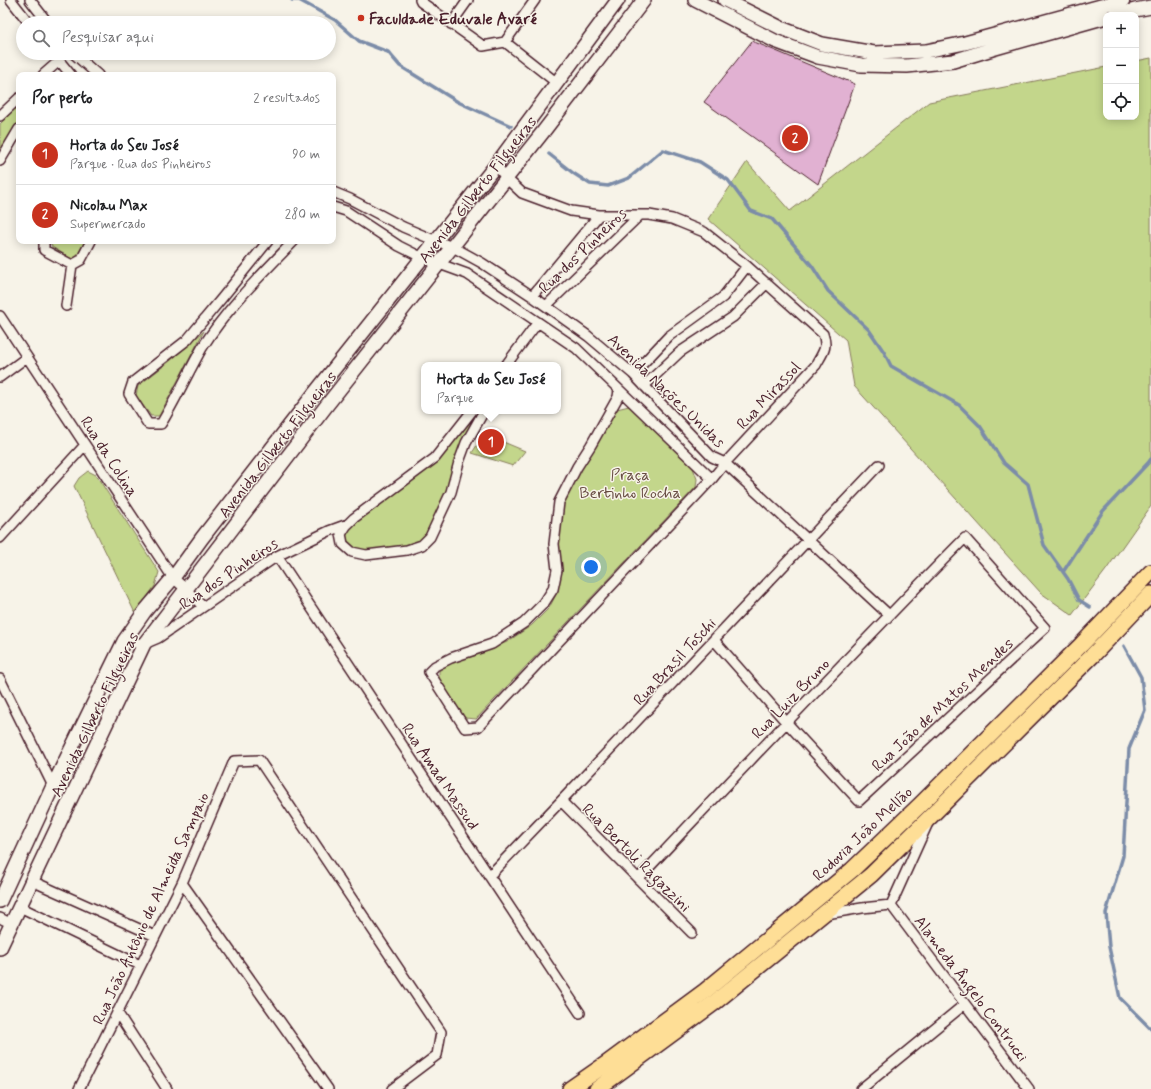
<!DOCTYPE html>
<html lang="pt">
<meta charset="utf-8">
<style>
:root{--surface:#fff;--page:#f2f2f2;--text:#202124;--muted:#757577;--line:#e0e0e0;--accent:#c8321e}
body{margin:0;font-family:Mynerve,sans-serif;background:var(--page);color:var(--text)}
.controls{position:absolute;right:12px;top:12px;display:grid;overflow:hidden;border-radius:8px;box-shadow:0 2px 10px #0003}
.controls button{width:36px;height:36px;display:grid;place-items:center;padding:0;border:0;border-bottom:1px solid var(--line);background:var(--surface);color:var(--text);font:20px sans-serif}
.you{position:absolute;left:591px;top:567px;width:14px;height:14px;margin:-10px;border:3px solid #fff;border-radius:50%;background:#1a73e8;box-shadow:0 0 0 6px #1a73e833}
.badge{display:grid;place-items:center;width:26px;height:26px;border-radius:50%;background:var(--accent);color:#fff;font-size:13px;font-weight:700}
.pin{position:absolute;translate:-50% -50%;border:2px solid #fff;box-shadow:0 1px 4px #0006}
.popup{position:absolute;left:421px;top:362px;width:140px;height:52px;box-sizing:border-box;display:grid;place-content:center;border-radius:8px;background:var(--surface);filter:drop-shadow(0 1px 3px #0005);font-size:13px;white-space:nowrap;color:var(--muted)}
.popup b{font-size:15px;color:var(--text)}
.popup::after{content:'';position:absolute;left:50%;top:100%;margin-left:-8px;border:8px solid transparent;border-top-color:var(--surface)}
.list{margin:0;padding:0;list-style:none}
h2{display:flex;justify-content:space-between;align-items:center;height:52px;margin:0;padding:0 16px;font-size:17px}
h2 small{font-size:13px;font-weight:400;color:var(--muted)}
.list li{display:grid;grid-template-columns:26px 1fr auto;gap:12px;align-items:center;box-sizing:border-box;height:60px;padding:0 16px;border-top:1px solid var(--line)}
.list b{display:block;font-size:15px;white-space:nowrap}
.list p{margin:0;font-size:13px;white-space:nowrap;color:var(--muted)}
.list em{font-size:13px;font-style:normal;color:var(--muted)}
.icon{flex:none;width:22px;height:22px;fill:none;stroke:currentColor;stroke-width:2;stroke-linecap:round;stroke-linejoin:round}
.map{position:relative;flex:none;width:1151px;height:1089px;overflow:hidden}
.search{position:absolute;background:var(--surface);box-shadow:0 2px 10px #0003;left:16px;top:16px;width:320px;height:44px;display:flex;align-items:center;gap:10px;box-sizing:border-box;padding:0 14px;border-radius:22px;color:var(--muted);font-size:15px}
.panel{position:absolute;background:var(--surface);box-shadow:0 2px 10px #0003;left:16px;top:72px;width:320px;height:172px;border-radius:8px}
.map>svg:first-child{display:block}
</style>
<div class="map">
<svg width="1151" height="1089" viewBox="0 0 1151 1089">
<rect width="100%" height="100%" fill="#f7f3e8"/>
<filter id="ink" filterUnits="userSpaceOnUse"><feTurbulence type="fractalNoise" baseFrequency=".025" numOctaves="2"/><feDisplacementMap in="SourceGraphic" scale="8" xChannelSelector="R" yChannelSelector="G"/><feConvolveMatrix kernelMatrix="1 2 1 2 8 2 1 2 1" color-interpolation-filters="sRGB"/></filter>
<g filter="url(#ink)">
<path fill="#c3d68b" stroke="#867a5b" d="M1151 58V506L1106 570 1072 615 1041 593 854 386 846 340 708 219 747 162 790 211 929 102 1106 67V117H1136V61Z
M19 105V122L0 151V124Z
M50 241H85L76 258 72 259 52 247Z
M204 331 159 416H151L136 396 138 386 170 361Z
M629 406 693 468 697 479 696 487 476 719 465 718 439 679V671L449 663 474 656 507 642 532 625 549 608 558 591 561 570 557 528 564 502 580 466 601 436 617 409Z
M476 411H481L448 491 428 535 420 543 406 547 366 552 353 549 346 542 344 534 349 528 437 461Z
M484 434 525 451 513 466 472 453Z
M88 471 96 475 159 572 155 586 135 613 74 486 79 478Z"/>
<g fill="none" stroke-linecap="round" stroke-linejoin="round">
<path stroke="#7b8ca8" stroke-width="3.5" d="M292 0H299L335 20 359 41 388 52 400 66 458 102 511 126
M549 154 573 173 590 184 608 186 629 178 663 150 700 162 728 180 751 211 772 219 812 266 828 291 869 330 884 352 891 366 959 405 980 426 1004 463 1028 484 1044 545 1068 579 1079 600 1090 607
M1063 572 1103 511 1148 463 1151 459
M1124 646 1141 677 1145 710 1129 749 1123 856 1106 913 1109 947 1120 998 1151 1029"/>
</g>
<path fill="#e1b1d2" stroke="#4a1f2b" d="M752 41 855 84 818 184 704 102Z"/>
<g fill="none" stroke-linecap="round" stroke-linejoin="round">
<g stroke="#4a1f2b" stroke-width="12">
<path id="minor" d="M11 0 29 23
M30 0 48 23
M420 0 421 2 483 46 505 42 535 0
M451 24 468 0
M505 42 557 83
M53 53 71 75
M73 53 98 75
M43 75 59 61
M0 116 19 98
M0 161 19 129
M496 165 507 179 522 193 571 211 599 215H649L672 219 704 232 747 266 823 334C828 348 823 352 816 365L725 463 712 479 478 727 465 728 429 672 435 666 451 658 492 644 524 623 544 603 553 589 557 570 554 544 559 502 577 467 591 445 618 397 619 390
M333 192 350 199 403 227 436 241 453 247 482 263 532 296 588 336 633 374 712 457 725 463 889 615
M333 207 346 211 399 246 423 258 467 274 576 348 712 479
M44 241V250L72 265 81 260 91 241
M268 241 222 298 187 340 133 382 129 394 148 424H161C176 399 188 373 202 348 227 308 261 275 294 241
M532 296 599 215
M66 306 72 265
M546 306 640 215
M0 316 173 578 186 589 203 607
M506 365 538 322
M633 374 669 336 723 297 747 266
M0 377 27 357
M644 386 680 352 733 317 767 283
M472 411 435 458 354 518 346 526 341 534 343 544 352 552 366 555 407 550 422 545 430 537 451 492 459 462 466 443 484 411
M0 538 85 445
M277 556 580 1013
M124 641 144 644 158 638 277 556 329 531 348 524
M0 679 53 786
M561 801 692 933
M489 876 561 801 879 465
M638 879C746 765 854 650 965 538L1045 628 859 801 787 723 714 640
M32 881 155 936
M182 883 328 1089
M891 905 965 1004 1029 1089
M20 907 140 965
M826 914 862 908 891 905 928 823
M0 918 12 924
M117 1012 167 1089
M79 1089 182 883 234 761 259 760 441 1032 437 1055 392 1089
M861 1089 965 1004"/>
</g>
<g stroke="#4a1f2b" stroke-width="16">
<path id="secondary" d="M695 0 775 41 818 57 861 65 907 66 953 61 992 49 1106 17
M725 0 781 28 822 44 874 53 926 51 965 43 1123 0
M1115 15 1135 10 1151 7
M0 901 53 786 124 641 145 611 173 578 202 538 314 394 496 165 618 0
M0 948 144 644 327 405 543 132 644 0"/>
</g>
<g stroke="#4a1f2b" stroke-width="18">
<path id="trunk" d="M570 1089 606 1064 705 991 852 870 920 805 1081 645 1151 572
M597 1089 714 1003 871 875 931 816 1092 656 1151 594"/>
</g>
<use href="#minor" stroke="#f7f3e8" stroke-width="9"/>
<use href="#secondary" stroke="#f7f3e8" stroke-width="13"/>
<use href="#trunk" stroke="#fede96" stroke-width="15"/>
</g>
</g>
<circle fill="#c8321e" stroke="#f7f3e8" stroke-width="1.5" cx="361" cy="18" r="4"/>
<g text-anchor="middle" stroke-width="3" stroke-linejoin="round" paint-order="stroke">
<g font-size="16" font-weight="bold" fill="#4a1f2b" stroke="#f7f3e8" text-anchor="start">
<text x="369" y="24">Faculdade Eduvale Avaré</text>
</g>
<g font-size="16" fill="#4a1f2b" stroke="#f7f3e8">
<text transform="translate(477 189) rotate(-52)" y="6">Avenida Gilberto Filgueiras</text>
<text transform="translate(582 250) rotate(-44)" y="6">Rua dos Pinheiros</text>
<text transform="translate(667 390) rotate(44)" y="6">Avenida Nações Unidas</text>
<text transform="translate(768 395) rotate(-47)" y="6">Rua Mirassol</text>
<text transform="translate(277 444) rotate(-52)" y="6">Avenida Gilberto Filgueiras</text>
<text transform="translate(110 456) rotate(57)" y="6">Rua da Colina</text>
<text transform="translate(228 573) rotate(-34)" y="6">Rua dos Pinheiros</text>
<text transform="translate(674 661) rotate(-47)" y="6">Rua Brasil Toschi</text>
<text transform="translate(790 698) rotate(-46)" y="6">Rua Luiz Bruno</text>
<text transform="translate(942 704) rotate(-43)" y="6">Rua João de Matos Mendes</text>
<text transform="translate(94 714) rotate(-64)" y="6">Avenida Gilberto Filgueiras</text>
<text transform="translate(441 776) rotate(56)" y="6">Rua Amad Massud</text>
<text transform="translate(862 833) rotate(-43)" y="6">Rodovia João Mellão</text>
<text transform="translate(637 857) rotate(45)" y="6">Rua Bertoli Ragazzini</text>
<text transform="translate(150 908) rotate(-65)" y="6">Rua João Antônio de Almeida Sampaio</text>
<text transform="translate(972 988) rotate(53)" y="6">Alameda Ângelo Contrucci</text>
</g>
<g font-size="16" fill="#684d43" stroke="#f7f3e8">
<text x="630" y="480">Praça<tspan x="630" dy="18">Bertinho Rocha</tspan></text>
</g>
</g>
</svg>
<div class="controls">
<button>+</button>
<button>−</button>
<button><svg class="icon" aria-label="locate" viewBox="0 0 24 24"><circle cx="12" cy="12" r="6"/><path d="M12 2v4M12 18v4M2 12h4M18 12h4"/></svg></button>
</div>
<div class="you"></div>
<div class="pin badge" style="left:491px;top:442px">1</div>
<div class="popup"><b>Horta do Seu José</b>Parque</div>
<div class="pin badge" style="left:795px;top:138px">2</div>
<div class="search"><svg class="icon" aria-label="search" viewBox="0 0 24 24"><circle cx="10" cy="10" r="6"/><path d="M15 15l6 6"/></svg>Pesquisar aqui</div>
<section class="panel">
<h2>Por perto<small>2 resultados</small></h2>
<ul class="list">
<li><span class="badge">1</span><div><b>Horta do Seu José</b><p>Parque · Rua dos Pinheiros</p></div><em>90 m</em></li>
<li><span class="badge">2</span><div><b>Nicolau Max</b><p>Supermercado</p></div><em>280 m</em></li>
</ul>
</section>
</div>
